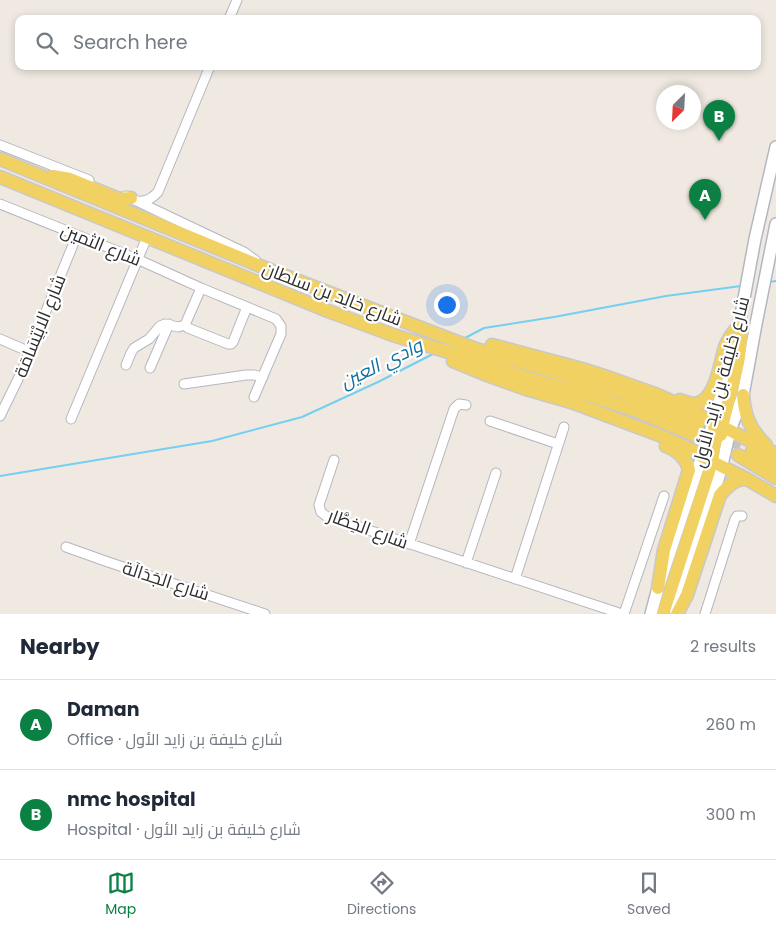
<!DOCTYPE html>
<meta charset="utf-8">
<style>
:root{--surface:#fff;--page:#f6f6f7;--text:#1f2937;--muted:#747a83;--line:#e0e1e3;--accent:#0b8043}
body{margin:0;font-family:Poppins,Cairo,sans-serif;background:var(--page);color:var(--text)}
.compass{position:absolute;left:656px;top:85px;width:45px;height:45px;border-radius:50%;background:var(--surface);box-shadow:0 2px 8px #0003;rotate:204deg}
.you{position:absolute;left:446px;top:304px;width:18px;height:18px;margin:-12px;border:4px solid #fff;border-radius:50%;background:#1a73e8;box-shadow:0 0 0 8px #1a73e833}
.badge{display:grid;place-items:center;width:32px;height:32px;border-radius:50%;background:var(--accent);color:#fff;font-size:16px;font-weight:700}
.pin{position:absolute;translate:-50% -41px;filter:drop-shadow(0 1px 2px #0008)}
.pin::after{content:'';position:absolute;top:26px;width:18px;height:15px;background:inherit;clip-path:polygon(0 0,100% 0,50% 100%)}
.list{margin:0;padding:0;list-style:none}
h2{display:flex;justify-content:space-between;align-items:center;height:65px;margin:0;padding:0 20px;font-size:21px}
h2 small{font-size:16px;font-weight:400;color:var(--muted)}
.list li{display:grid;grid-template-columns:32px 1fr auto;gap:15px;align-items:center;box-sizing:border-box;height:90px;padding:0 20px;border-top:1px solid var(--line)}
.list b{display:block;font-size:19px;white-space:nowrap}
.list p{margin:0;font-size:16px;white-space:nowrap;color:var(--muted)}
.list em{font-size:16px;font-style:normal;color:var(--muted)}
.icon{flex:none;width:28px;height:28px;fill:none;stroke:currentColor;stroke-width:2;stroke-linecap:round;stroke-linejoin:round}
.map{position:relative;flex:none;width:776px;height:614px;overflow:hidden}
.search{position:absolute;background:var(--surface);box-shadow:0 2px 8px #0003;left:15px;right:15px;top:15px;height:55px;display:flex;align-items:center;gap:12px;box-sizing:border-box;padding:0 18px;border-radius:10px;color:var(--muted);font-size:19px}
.sheet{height:245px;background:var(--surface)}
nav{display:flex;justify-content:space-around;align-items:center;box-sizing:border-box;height:70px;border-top:1px solid var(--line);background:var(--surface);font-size:14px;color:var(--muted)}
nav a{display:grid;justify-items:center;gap:2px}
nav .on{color:var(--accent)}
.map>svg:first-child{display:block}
</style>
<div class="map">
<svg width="776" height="614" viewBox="0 0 776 614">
<rect width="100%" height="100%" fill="#efe9e1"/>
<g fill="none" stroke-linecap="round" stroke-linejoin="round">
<path stroke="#75cff0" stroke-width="2" d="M768 282 776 281
M465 338 484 328 554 317 666 296 741 286
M0 476 212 441 302 417 378 382 433 354"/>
<path stroke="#c8c4bd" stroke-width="12" stroke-dasharray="12 6" stroke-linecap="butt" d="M698 424 741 445"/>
<g stroke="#b4b7c1" stroke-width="11">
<path id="street" d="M229 19 237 0
M0 145 89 180
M126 196 244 252 255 260
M137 201C147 202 152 198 158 192L210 66
M0 204 137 259 201 288 276 319 281 326V334L254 397
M185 325 201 288
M0 339 30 352
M126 365 131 353 134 348 149 339 160 326 165 324 178 327 185 325 188 328 228 344H231L233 342 247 307
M150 368 169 324
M184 384 246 375H254L263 377
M0 416 20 375 77 235
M71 419 147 237
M490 421 558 444
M334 460 319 505 321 512 326 516 622 614
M409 544 454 409 459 404 466 405
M66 547 108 562 265 614
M466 563 496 473
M515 579 564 427
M624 614 664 496
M705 614 735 519 737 516H742"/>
</g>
<g stroke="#b4b7c1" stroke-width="14">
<path id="secondary" d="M675 610 720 473 730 431 743 395 756 324 776 224
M651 614 658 588 716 414 740 320 755 239 776 147"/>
</g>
<g stroke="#c9c9c9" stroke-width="15">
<path id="primary" d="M0 159 270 270 476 349 620 392 698 424
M53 176 70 179 119 199 131 198
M0 177 328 311 393 335 465 357 530 379 582 393 637 411 694 435
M492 345 582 369 610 378 658 395 680 405 776 454
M453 361 487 375 526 389 571 402 659 435 692 450 703 457 747 479 776 496
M743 395C745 418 750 429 766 445
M680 400C685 402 690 404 695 404 716 401 720 363 725 347 728 339 732 333 738 327
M721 435C727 394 745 362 740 320
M752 451 776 465
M738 455 776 478
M658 588 664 550 689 470C686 458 677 450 666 446
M663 614 712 462 715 442 714 423
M677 614 687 595 720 495C727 487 735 478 747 479"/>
</g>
<use href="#street" stroke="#fff" stroke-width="9"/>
<use href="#secondary" stroke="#fff" stroke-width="11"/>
<use href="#primary" stroke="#f2d163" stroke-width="12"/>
</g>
<g text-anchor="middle" stroke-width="4.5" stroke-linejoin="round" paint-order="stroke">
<g font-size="18" fill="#2e2e2e" stroke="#fff">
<text transform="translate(101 245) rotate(22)" y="6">شارع الثمين</text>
<text transform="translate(332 294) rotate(21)" y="6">شارع خالِد بن سلطان</text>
<text transform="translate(40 326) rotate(-68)" y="6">شارع الابْتِسَامَة</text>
<text transform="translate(721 382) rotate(-75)" y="6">شارع خليفة بن زايد الأول</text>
<text transform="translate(368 529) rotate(20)" y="6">شارع الخِطَّار</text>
<text transform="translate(166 581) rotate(18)" y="6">شارع الجَدَالَة</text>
</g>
<g font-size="19" font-style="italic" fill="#0d6fa3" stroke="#fff">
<text transform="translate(381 363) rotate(-26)" y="7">وادي العين</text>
</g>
</g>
</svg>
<svg class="compass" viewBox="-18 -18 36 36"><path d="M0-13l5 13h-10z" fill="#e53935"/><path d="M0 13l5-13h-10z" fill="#747a83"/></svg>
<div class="you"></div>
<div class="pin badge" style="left:705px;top:220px">A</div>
<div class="pin badge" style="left:719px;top:141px">B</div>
<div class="search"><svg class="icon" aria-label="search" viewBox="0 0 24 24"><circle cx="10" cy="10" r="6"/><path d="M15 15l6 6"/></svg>Search here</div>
</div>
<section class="sheet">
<h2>Nearby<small>2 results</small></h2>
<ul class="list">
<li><span class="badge">A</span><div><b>Daman</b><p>Office · شارع خليفة بن زايد الأول</p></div><em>260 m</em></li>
<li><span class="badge">B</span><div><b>nmc hospital</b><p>Hospital · شارع خليفة بن زايد الأول</p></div><em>300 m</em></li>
</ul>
</section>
<nav>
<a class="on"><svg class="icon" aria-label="map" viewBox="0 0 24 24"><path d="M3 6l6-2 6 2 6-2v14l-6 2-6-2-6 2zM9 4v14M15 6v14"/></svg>Map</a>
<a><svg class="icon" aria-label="directions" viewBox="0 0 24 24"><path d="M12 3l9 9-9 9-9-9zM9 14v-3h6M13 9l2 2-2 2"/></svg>Directions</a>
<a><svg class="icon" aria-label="saved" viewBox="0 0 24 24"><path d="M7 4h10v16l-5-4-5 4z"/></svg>Saved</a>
</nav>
